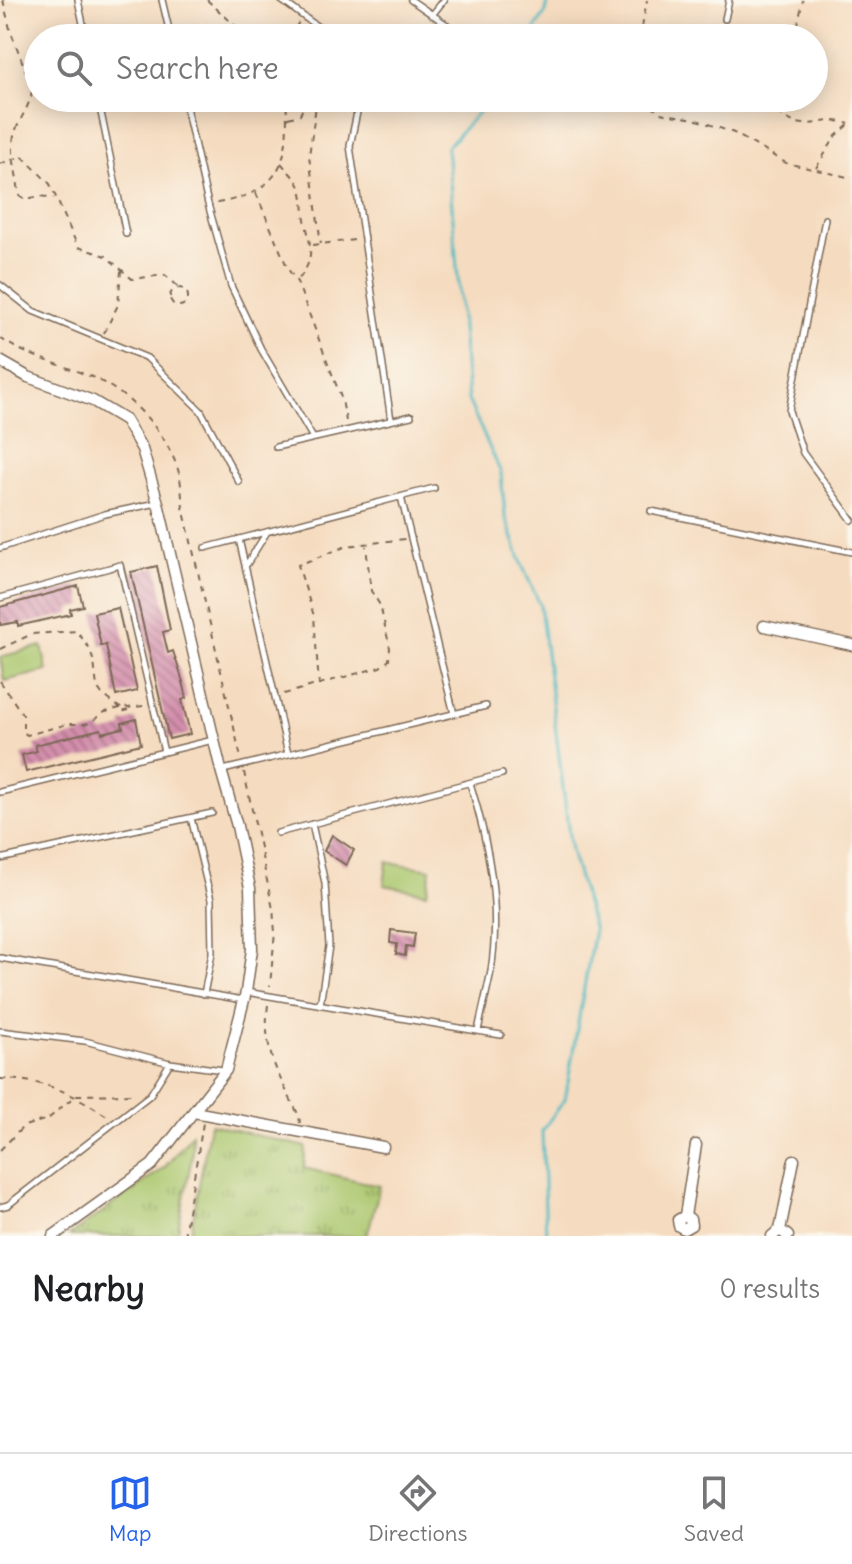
<!DOCTYPE html>
<style>
:root{--surface:#fff;--page:#f2f2f2;--text:#202124;--muted:#757577;--line:#e0e0e0;--accent:#2563eb}
body{margin:0;font-family:Delius,sans-serif;background:var(--page);color:var(--text)}
.list{margin:0;padding:0;list-style:none}
h2{display:flex;justify-content:space-between;align-items:center;height:104px;margin:0;padding:0 32px;font-size:34px}
h2 small{font-size:26px;font-weight:400;color:var(--muted)}
.icon{flex:none;width:44px;height:44px;fill:none;stroke:currentColor;stroke-width:2;stroke-linecap:round;stroke-linejoin:round}
.map{position:relative;flex:none;width:852px;height:1236px;overflow:hidden}
.search{position:absolute;background:var(--surface);box-shadow:0 4px 20px #0003;left:24px;right:24px;top:24px;height:88px;display:flex;align-items:center;gap:20px;box-sizing:border-box;padding:0 28px;border-radius:44px;color:var(--muted);font-size:30px}
.sheet{height:216px;background:var(--surface)}
nav{display:flex;justify-content:space-around;align-items:center;box-sizing:border-box;height:112px;border-top:2px solid var(--line);background:var(--surface);font-size:22px;color:var(--muted)}
nav a{display:grid;justify-items:center;gap:4px}
nav .on{color:var(--accent)}
.map>svg:first-child{display:block}
</style>
<div class="map">
<svg width="852" height="1236" viewBox="0 0 852 1236">
<defs>
<pattern id="grass-tufts" width="24" height="20" patternUnits="userSpaceOnUse" patternTransform="scale(2)"><rect width="24" height="20" fill="#abc76e"/><path d="M3 7l-1-3M5 7V3M7 7l1-3M15 17l-1-3M17 17v-4M19 17l1-3" fill="none" stroke="#8ca25a"/></pattern>
<pattern id="building-back-hatch" width="6" height="6" patternUnits="userSpaceOnUse" patternTransform="scale(2)"><rect width="6" height="6" fill="#d38eab"/><path d="M-1 5l2 2M0 0l6 6M5-1l2 2" fill="none" stroke="#ac748b"/></pattern>
</defs>
<rect width="100%" height="100%" fill="#fbf7ec"/>
<filter id="ink" filterUnits="userSpaceOnUse"><feTurbulence type="fractalNoise" baseFrequency=".0125" numOctaves="2"/><feDisplacementMap in="SourceGraphic" scale="16" xChannelSelector="R" yChannelSelector="G"/><feConvolveMatrix kernelMatrix="1 2 1 2 8 2 1 2 1" color-interpolation-filters="sRGB"/></filter>
<filter id="wash" filterUnits="userSpaceOnUse"><feTurbulence type="fractalNoise" baseFrequency=".006" numOctaves="4" result="noise"/><feDisplacementMap in="SourceGraphic" scale="32" xChannelSelector="R" yChannelSelector="G"/><feGaussianBlur stdDeviation="1.8" result="paint"/><feColorMatrix in="noise" values="0 0 0 0 0 0 0 0 0 0 0 0 0 0 0 0 0 1.4 0 .05"/><feComposite in="paint" operator="in"/></filter>
<g filter="url(#wash)">
<rect width="100%" height="100%" fill="#f5dbbf"/>
<path fill="url(#grass-tufts)" stroke="#737846" stroke-width="2" d="M210 1124 306 1147 304 1168 380 1186 367 1236H190Z
M192 1134V1156L177 1236H69L165 1167Z"/>
<path fill="#abc76e" stroke="#737846" stroke-width="2" d="M42 646 47 671 4 681 0 657Z
M387 862 431 869 427 893 384 885Z"/>
<g fill="none" stroke-linecap="round" stroke-linejoin="round">
<path stroke="#48b8bf" stroke-width="3" d="M529 38 546 12 548 0
M491 98 447 147 468 400 501 473 505 515 522 565 540 605 571 851 594 930 565 1099 542 1131 546 1236"/>
</g>
<g id="blocks">
<path fill="url(#building-back-hatch)" d="M157 566 170 630 163 632 168 653 173 651 183 682 187 698 182 700 190 734 169 739 131 572Z
M78 586 83 606 70 609 71 614 18 626V622L0 625V607Z
M118 608 137 691 116 696 106 645 101 646 94 613Z
M136 719 141 744 26 772 22 755 37 751 35 745 101 729 102 733 123 728 122 723Z
M332 835 354 850 346 865 324 851Z
M391 930 415 933 413 947 406 946 405 956 396 954 397 944 390 943Z"/>
</g>
</g>
<g filter="url(#ink)">
<use href="#blocks" fill-opacity="0" stroke="#7c6856" stroke-width="2"/>
<g fill="none" stroke-linecap="round" stroke-linejoin="round">
<g stroke="#7c6856" stroke-width="8">
<path id="lane" d="M78 0 86 38
M162 0 171 38
M281 0 333 38
M411 0 456 31
M432 15 444 0
M725 19 729 0
M98 98 126 234
M184 98 208 204 231 286 261 349 313 438
M360 98 350 146 391 420
M825 219 789 411 803 453 852 520
M0 285 33 311 147 358 201 411 239 482
M276 447 411 416
M401 497 454 714
M651 511 852 552
M239 539 288 754
M0 548 105 514 157 503
M205 548 434 488
M247 564 267 532
M0 598 120 565 164 752
M223 770 486 706
M470 783C489 844 501 907 491 971 487 991 482 1011 478 1031
M0 792 213 740
M191 818 211 900 212 953 204 994
M312 824 325 883 329 946 320 1005
M278 833 502 774
M0 859 212 813
M0 958 243 1000
M246 992 501 1035
M0 1031 85 1041 170 1063 223 1070
M0 1207 8 1205 150 1095 170 1063"/>
</g>
<g stroke="#7c6856" stroke-width="13">
<path id="street" d="M0 361 28 377 93 401 125 420 142 449 158 503 221 770 237 826 250 888 252 949 246 992 226 1070 152 1165 53 1236
M764 626 852 645
M194 1112 383 1147
M685 1216 690 1219 691 1225 684 1229 679 1226 678 1220 685 1216 696 1145
M780 1230 794 1160
M772 1236 780 1230 788 1236"/>
</g>
<path stroke="#7c6856" stroke-width="2" stroke-dasharray="6 6" stroke-linecap="butt" d="M3 0 10 29 32 88C32 105 18 119 14 136 10 156 18 176 19 195L26 199 40 196 54 198
M207 0 249 38
M289 38 299 22
M640 38 647 0
M722 38 723 27
M795 38 803 0
M317 98 309 156 321 244
M642 98 660 113 694 119 734 133 786 163 852 178
M758 98C771 104 783 120 797 123 816 127 828 116 849 124
M779 109 782 98
M288 118 300 115 307 98
M281 163C287 170 293 176 298 183 304 193 303 203 304 214 309 242 318 257 297 281
M0 164 22 156 50 184 78 247 106 256 132 279 165 275 180 288
M816 168 836 136 852 122
M256 193 288 269 297 282 342 400 346 421
M217 203C283 192 290 160 286 98
M313 245 354 240
M170 297a9 9 0 1 1 18 0a9 9 0 1 1-18 0Z
M104 333 118 305 121 271
M0 338C27 357 61 364 92 377 128 393 162 427 176 464 182 478 181 493 183 507L241 758
M0 649 32 634 77 631 89 648 94 662 97 687 102 694 120 708 123 705 128 708 144 706
M0 681 23 715V732L27 735 68 724H84L92 722 102 713 120 708 122 712 128 710
M319 686 314 616 298 565 347 546 405 539
M284 694 380 667 389 660 390 648 380 605 371 591 366 546
M244 772 273 909 275 932 270 986
M268 1005C262 1052 279 1075 299 1116L300 1123
M0 1079C46 1080 73 1093 110 1118
M0 1150 24 1126 48 1119 76 1095 136 1094
M184 1236 203 1123"/>
<use href="#lane" stroke="#fff" stroke-width="5"/>
<use href="#street" stroke="#fff" stroke-width="10"/>
</g>
</g>
</svg>
<div class="search"><svg class="icon" aria-label="search" viewBox="0 0 24 24"><circle cx="10" cy="10" r="6"/><path d="M15 15l6 6"/></svg>Search here</div>
</div>
<section class="sheet">
<h2>Nearby<small>0 results</small></h2>
<ul class="list">
</ul>
</section>
<nav>
<a class="on"><svg class="icon" aria-label="map" viewBox="0 0 24 24"><path d="M3 6l6-2 6 2 6-2v14l-6 2-6-2-6 2zM9 4v14M15 6v14"/></svg>Map</a>
<a><svg class="icon" aria-label="directions" viewBox="0 0 24 24"><path d="M12 3l9 9-9 9-9-9zM9 14v-3h6M13 9l2 2-2 2"/></svg>Directions</a>
<a><svg class="icon" aria-label="saved" viewBox="0 0 24 24"><path d="M7 4h10v16l-5-4-5 4z"/></svg>Saved</a>
</nav>
